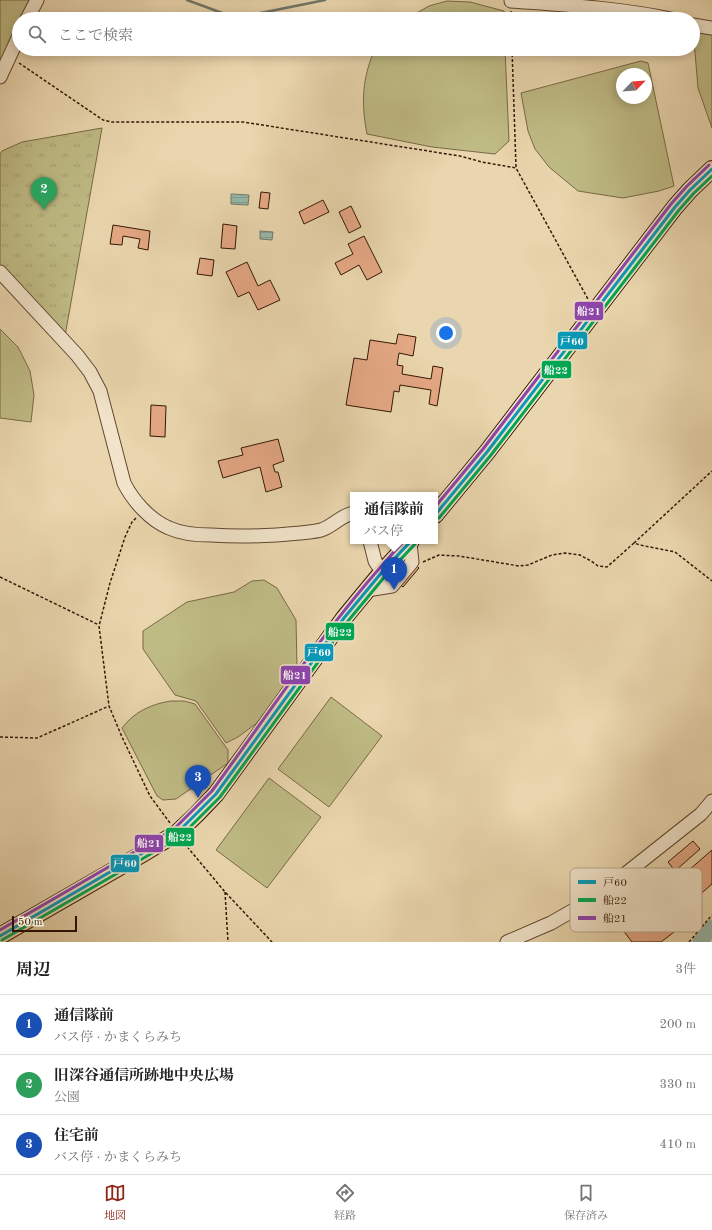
<!DOCTYPE html>
<html lang="ja">
<meta charset="utf-8">
<style>
:root{--surface:#fff;--page:#f2f2f2;--text:#222;--muted:#767676;--line:#e0e0e0;--accent:#8f2418}
body{margin:0;font-family:"Old Standard TT","Noto Serif JP",serif;background:var(--page);color:var(--text)}
.compass{position:absolute;left:616px;top:68px;width:36px;height:36px;border-radius:50%;background:var(--surface);box-shadow:0 2px 10px #0003;rotate:65deg}
.scale{position:absolute;left:12px;bottom:10px;width:65px;box-sizing:border-box;padding-left:4px;border:2px solid #331706;border-top:0;font-size:11px;line-height:14px;white-space:nowrap;color:#331706;-webkit-text-stroke:3px #f1e4ca;paint-order:stroke}
.you{position:absolute;left:446px;top:333px;width:14px;height:14px;margin:-10px;border:3px solid #fff;border-radius:50%;background:#1a73e8;box-shadow:0 0 0 6px #1a73e833}
.badge{display:grid;place-items:center;width:26px;height:26px;border-radius:50%;background:var(--accent);color:#fff;font-size:13px;font-weight:700}
.pin{position:absolute;translate:-50% -33px;filter:drop-shadow(0 1px 2px #0008)}
.pin::after{content:'';position:absolute;top:21px;width:14px;height:12px;background:inherit;clip-path:polygon(0 0,100% 0,50% 100%)}
.popup{position:absolute;left:350px;top:492px;width:88px;height:52px;box-sizing:border-box;display:grid;place-content:center;border-radius:0px;background:var(--surface);filter:drop-shadow(0 1px 3px #0005);font-size:13px;white-space:nowrap;color:var(--muted)}
.popup b{font-size:15px;color:var(--text)}
.popup::after{content:'';position:absolute;left:50%;top:100%;margin-left:-8px;border:8px solid transparent;border-top-color:var(--surface)}
.list{margin:0;padding:0;list-style:none}
h2{display:flex;justify-content:space-between;align-items:center;height:52px;margin:0;padding:0 16px;font-size:17px}
h2 small{font-size:13px;font-weight:400;color:var(--muted)}
.list li{display:grid;grid-template-columns:26px 1fr auto;gap:12px;align-items:center;box-sizing:border-box;height:60px;padding:0 16px;border-top:1px solid var(--line)}
.list b{display:block;font-size:15px;white-space:nowrap}
.list p{margin:0;font-size:13px;white-space:nowrap;color:var(--muted)}
.list em{font-size:13px;font-style:normal;color:var(--muted)}
.icon{flex:none;width:22px;height:22px;fill:none;stroke:currentColor;stroke-width:2;stroke-linecap:round;stroke-linejoin:round}
.map{position:relative;flex:none;width:712px;height:942px;overflow:hidden}
.search{position:absolute;background:var(--surface);box-shadow:0 2px 10px #0003;left:12px;right:12px;top:12px;height:44px;display:flex;align-items:center;gap:10px;box-sizing:border-box;padding:0 14px;border-radius:22px;color:var(--muted);font-size:15px}
.sheet{height:232px;background:var(--surface)}
nav{display:flex;justify-content:space-around;align-items:center;box-sizing:border-box;height:56px;border-top:1px solid var(--line);background:var(--surface);font-size:11px;color:var(--muted)}
nav a{display:grid;justify-items:center;gap:2px}
nav .on{color:var(--accent)}
.map>svg:first-child{display:block}
</style>
<div class="map">
<svg width="712" height="942" viewBox="0 0 712 942">
<defs>
<pattern id="grass-tufts" width="24" height="20" patternUnits="userSpaceOnUse"><rect width="24" height="20" fill="#bfbb85"/><path d="M3 7l-1-3M5 7V3M7 7l1-3M15 17l-1-3M17 17v-4M19 17l1-3" fill="none" stroke="#a5a071"/></pattern>
<pattern id="water-rules" width="6" height="5" patternUnits="userSpaceOnUse"><rect width="6" height="5" fill="#98b9ab"/><path d="M0 2.5h6" fill="none" stroke="#839e92"/></pattern>
</defs>
<rect width="100%" height="100%" fill="#ead6ae"/>
<filter id="stains"><feTurbulence type="fractalNoise" baseFrequency=".005" numOctaves="4"/><feColorMatrix values="0 0 0 0 .2 0 0 0 0 .09 0 0 0 0 .02 0 0 0 .5 -.17"/></filter>
<radialGradient id="worn" r=".72"><stop offset=".6" stop-color="#630" stop-opacity="0"/><stop offset="1" stop-color="#630" stop-opacity=".3"/></radialGradient>
<path fill="url(#grass-tufts)" stroke="#796946" d="M102 128 65 336 0 266V154L2 151 22 142Z"/>
<path fill="#bfbb85" stroke="#796946" fill-rule="evenodd" d="M0 0H29L20 19H19V22L0 62Z
M447 1 470 2 504 11V19H406L429 6Z
M693 29 712 30V128L698 88Z
M375 49H505L509 141 495 154 432 147 367 134C361 103 362 78 375 49Z
M641 61 648 63 674 186 659 191 623 198 578 191 549 167 535 149 528 131 521 93ZM622 74H646V98H622Z
M0 329 18 347 30 371 34 395 31 422 0 418Z
M264 580 277 588 296 620 297 667 257 723 238 737 226 743 196 701 175 695 143 649V631L187 602 234 592 252 581Z
M331 697 382 736 329 807 278 769Z
M171 701H184L195 704 228 750V763L176 799 163 800 157 796 122 728C134 712 151 704 171 701Z
M269 778 321 817 267 888 216 850Z"/>
<path fill="url(#water-rules)" stroke="#707869" d="M231 194 249 195 248 205 231 204Z
M260 231 273 232 272 240 260 239Z"/>
<g fill="none" stroke-linecap="round" stroke-linejoin="round">
<path stroke="#707869" stroke-width="2.5" d="M187 0 236 18 325 0"/>
<path stroke="#98b9ab" stroke-width="15" d="M700 942 712 927"/>
</g>
<path fill="#e5a885" stroke="#331706" d="M261 192 270 193 268 209 259 208Z
M323 200 329 212 304 224 299 212Z
M351 206 361 227 349 233 339 212Z
M223 224 237 226 235 249 221 248Z
M113 225 150 231 148 250 138 248 140 239 123 236 122 245 110 244Z
M364 236 382 272 367 280 359 265 341 275 335 263 353 254 348 244Z
M200 258 214 260 212 276 197 274Z
M247 262 258 286 270 280 280 300 258 310 249 292 238 297 226 272Z
M398 334 416 337 413 356 399 353 397 365 403 366 402 374 431 379 433 366 443 368 437 406 429 404 431 390 400 385 399 392 394 391 391 412 346 405 354 358 367 360 370 340 396 344Z
M151 405 166 406 165 437 150 436Z
M278 439 284 461 273 465 275 472H278L282 487 266 492 260 467 223 478 218 461 243 455 241 448Z
M416 565 419 568 403 587 399 584Z
M693 841 700 849 675 871 681 877 712 850V884L689 904 671 884 680 877 668 862Z
M647 876 653 883 660 878 672 895 649 912 633 891 642 885 640 881Z
M682 899 695 916 661 942H632L612 916 623 908 630 916 634 912 646 927Z"/>
<g fill="none" stroke-linecap="round" stroke-linejoin="round">
<g stroke="#614730" stroke-width="15">
<path id="minor" d="M511 0V1C564 5 618 8 671 19
M27 19 37 0
M693 25 712 28
M0 77 19 36
M0 272 77 355 90 372 100 391 124 483C133 501 150 520 169 528 182 534 196 535 211 535 240 537 270 536 300 533 307 532 314 532 321 530 332 527 340 516 353 513
M370 541 375 561 382 572
M367 590 392 586 412 562 410 543
M507 942 551 923 595 898 701 814 712 801"/>
</g>
<g stroke="#331706" stroke-width="18">
<path id="major" d="M435 515 487 452 675 207 690 190 712 169
M0 936 144 853 177 833 197 814 216 794 344 618 382 572 411 541"/>
</g>
<path stroke="#331706" stroke-width="1.5" stroke-dasharray="3 2" stroke-linecap="butt" d="M511 11V19
M512 49 516 167
M19 63 103 120 111 122H243L460 156 482 162 516 168 589 301
M136 518 132 522 125 537 110 583 99 626 109 706 122 737 150 796 170 823
M634 543 712 471
M423 562 439 555 459 556 519 566 528 565 552 555 565 553 580 555 591 561 598 566 607 567 634 543 640 545 675 552 712 581
M0 577 99 625
M0 737 37 738 71 723 109 706
M184 843 225 892 272 942
M225 892 228 942
M689 942 712 915"/>
<use href="#minor" stroke="#f1e4ca" stroke-width="13"/>
<use href="#major" stroke="#e5bb77" stroke-width="16"/>
<g stroke="#f1e4ca" stroke-width="6">
<path id="bus-1" d="M435 515 487 452 675 207 690 190 712 169
M0 936 177 833 216 794 344 618 382 572 411 541"/>
</g>
<g stroke="#f1e4ca" stroke-width="6">
<path id="bus-2" d="M439 518 491 455 679 210 694 193 712 176
M2 940 180 837 220 797 348 621 386 575 415 544"/>
</g>
<g stroke="#f1e4ca" stroke-width="6">
<path id="bus-3" d="M435 507 483 449 671 204 687 186 709 165
M0 930 174 829 212 791C274 706 332 618 404 541"/>
</g>
<use href="#bus-1" stroke="#059aba" stroke-width="3"/>
<use href="#bus-2" stroke="#00a651" stroke-width="3"/>
<use href="#bus-3" stroke="#8e44ad" stroke-width="3"/>
</g>
<rect x="570" y="868" width="132" height="64" rx="6" fill="#f1e4ca" stroke="#b8a68f" stroke-width="1"/>
<rect x="578" y="880" width="18" height="4" fill="#059aba"/>
<rect x="578" y="898" width="18" height="4" fill="#00a651"/>
<rect x="578" y="916" width="18" height="4" fill="#8e44ad"/>
<g font-size="11" fill="#331706">
<text x="603" y="886">戸60</text>
<text x="603" y="904">船22</text>
<text x="603" y="922">船21</text>
</g>
<g stroke="#f1e4ca" stroke-width="1.5">
<rect x="574" y="301" width="30" height="20" rx="4" fill="#8e44ad"/>
<rect x="557" y="331" width="31" height="19" rx="4" fill="#059aba"/>
<rect x="541" y="360" width="31" height="19" rx="4" fill="#00a651"/>
<rect x="325" y="622" width="30" height="19" rx="4" fill="#00a651"/>
<rect x="304" y="643" width="30" height="19" rx="4" fill="#059aba"/>
<rect x="280" y="665" width="31" height="20" rx="4" fill="#8e44ad"/>
<rect x="165" y="827" width="30" height="20" rx="4" fill="#00a651"/>
<rect x="134" y="834" width="30" height="19" rx="4" fill="#8e44ad"/>
<rect x="110" y="854" width="30" height="19" rx="4" fill="#059aba"/>
</g>
<g font-size="11" text-anchor="middle" font-weight="bold" fill="#fff">
<text x="589" y="315">船21</text>
<text x="572" y="345">戸60</text>
<text x="556" y="374">船22</text>
<text x="340" y="636">船22</text>
<text x="319" y="656">戸60</text>
<text x="295" y="679">船21</text>
<text x="180" y="841">船22</text>
<text x="149" y="847">船21</text>
<text x="125" y="867">戸60</text>
</g>
<rect width="100%" height="100%" filter="url(#stains)"/>
<rect width="100%" height="100%" fill="url(#worn)"/>
</svg>
<svg class="compass" viewBox="-18 -18 36 36"><path d="M0-13l5 13h-10z" fill="#e53935"/><path d="M0 13l5-13h-10z" fill="#767676"/></svg>
<div class="scale">50 m</div>
<div class="you"></div>
<div class="pin badge" style="left:394px;top:590px;background:#1a4fb4">1</div>
<div class="popup"><b>通信隊前</b>バス停</div>
<div class="pin badge" style="left:44px;top:210px;background:#2e9e5b">2</div>
<div class="pin badge" style="left:198px;top:798px;background:#1a4fb4">3</div>
<div class="search"><svg class="icon" aria-label="search" viewBox="0 0 24 24"><circle cx="10" cy="10" r="6"/><path d="M15 15l6 6"/></svg>ここで検索</div>
</div>
<section class="sheet">
<h2>周辺<small>3件</small></h2>
<ul class="list">
<li><span class="badge" style="background:#1a4fb4">1</span><div><b>通信隊前</b><p>バス停 · かまくらみち</p></div><em>200 m</em></li>
<li><span class="badge" style="background:#2e9e5b">2</span><div><b>旧深谷通信所跡地中央広場</b><p>公園</p></div><em>330 m</em></li>
<li><span class="badge" style="background:#1a4fb4">3</span><div><b>住宅前</b><p>バス停 · かまくらみち</p></div><em>410 m</em></li>
</ul>
</section>
<nav>
<a class="on"><svg class="icon" aria-label="map" viewBox="0 0 24 24"><path d="M3 6l6-2 6 2 6-2v14l-6 2-6-2-6 2zM9 4v14M15 6v14"/></svg>地図</a>
<a><svg class="icon" aria-label="directions" viewBox="0 0 24 24"><path d="M12 3l9 9-9 9-9-9zM9 14v-3h6M13 9l2 2-2 2"/></svg>経路</a>
<a><svg class="icon" aria-label="saved" viewBox="0 0 24 24"><path d="M7 4h10v16l-5-4-5 4z"/></svg>保存済み</a>
</nav>
